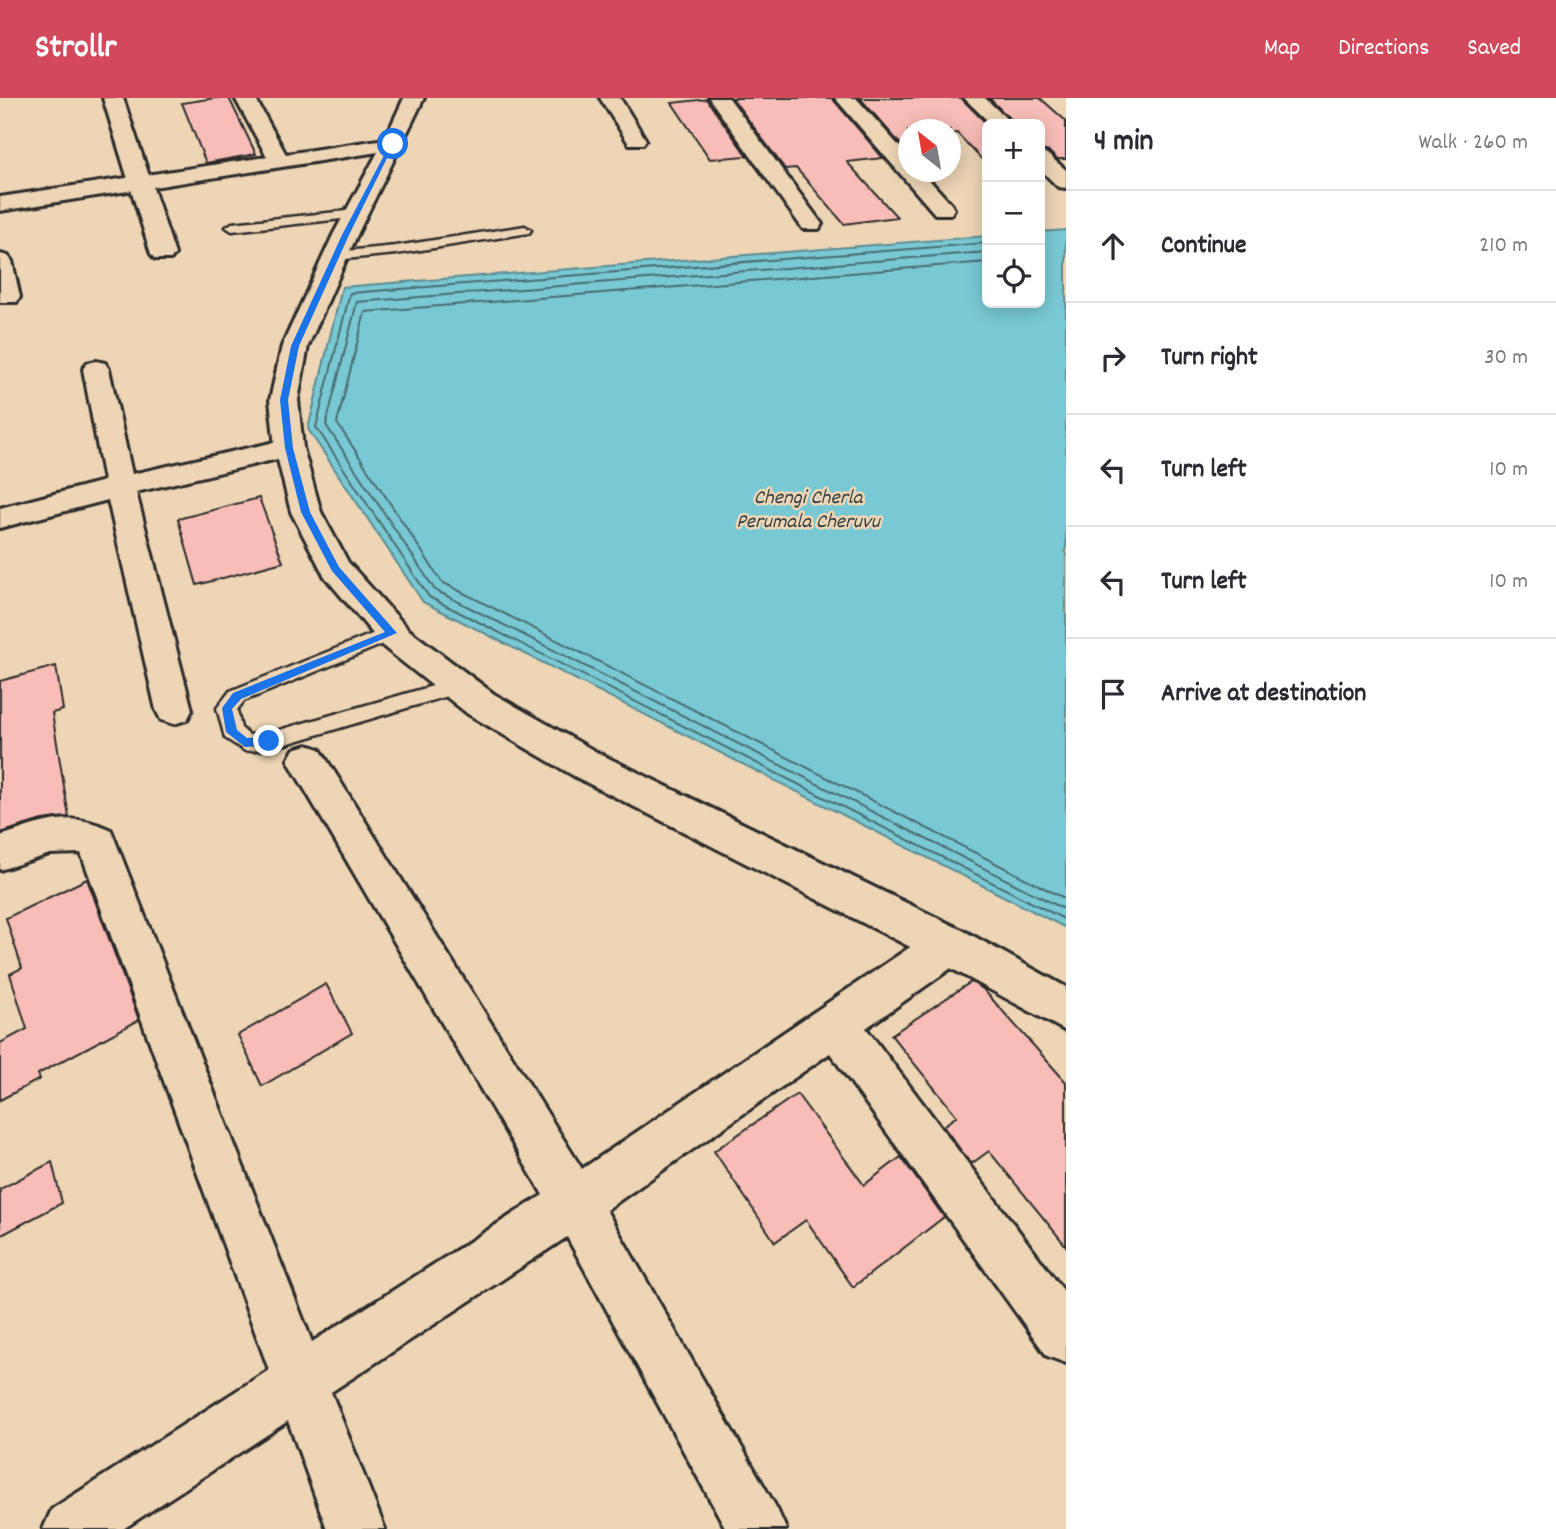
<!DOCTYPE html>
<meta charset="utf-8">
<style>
:root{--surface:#fff;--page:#f2f2f3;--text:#2b2b33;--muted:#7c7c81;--line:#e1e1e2;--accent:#d1495b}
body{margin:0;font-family:Dekko,sans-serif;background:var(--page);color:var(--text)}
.controls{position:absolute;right:21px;top:21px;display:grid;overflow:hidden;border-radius:10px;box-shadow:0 4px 18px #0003}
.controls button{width:63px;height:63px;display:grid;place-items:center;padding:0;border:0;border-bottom:2px solid var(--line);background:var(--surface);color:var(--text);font:35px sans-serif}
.compass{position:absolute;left:898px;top:21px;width:63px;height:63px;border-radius:50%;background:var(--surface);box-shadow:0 4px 18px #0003;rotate:329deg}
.stop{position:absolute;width:21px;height:21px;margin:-16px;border:5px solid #1a73e8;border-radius:50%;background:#fff}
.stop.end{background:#1a73e8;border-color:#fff;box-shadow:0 2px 7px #0008}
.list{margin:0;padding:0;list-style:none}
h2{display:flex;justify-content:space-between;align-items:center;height:91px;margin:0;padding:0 28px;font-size:30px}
h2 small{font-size:23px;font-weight:400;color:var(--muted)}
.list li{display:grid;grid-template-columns:46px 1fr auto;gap:21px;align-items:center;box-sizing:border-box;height:112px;padding:0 28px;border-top:2px solid var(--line)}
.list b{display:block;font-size:26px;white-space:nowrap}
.list em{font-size:23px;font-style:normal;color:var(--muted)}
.icon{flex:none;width:38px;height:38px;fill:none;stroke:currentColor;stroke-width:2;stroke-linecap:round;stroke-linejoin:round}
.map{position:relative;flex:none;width:1066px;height:1431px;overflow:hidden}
header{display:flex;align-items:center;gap:42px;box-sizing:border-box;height:98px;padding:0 35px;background:var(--accent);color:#fff}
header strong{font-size:33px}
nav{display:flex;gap:38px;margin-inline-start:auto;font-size:24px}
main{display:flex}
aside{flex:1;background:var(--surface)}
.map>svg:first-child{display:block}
</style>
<header>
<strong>Strollr</strong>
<nav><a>Map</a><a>Directions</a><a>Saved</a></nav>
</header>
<main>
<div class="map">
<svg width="1066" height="1431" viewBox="0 0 1066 1431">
<rect width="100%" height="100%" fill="#edd5b5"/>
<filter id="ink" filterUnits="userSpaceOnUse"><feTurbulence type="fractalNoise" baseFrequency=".0143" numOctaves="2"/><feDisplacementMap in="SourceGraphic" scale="14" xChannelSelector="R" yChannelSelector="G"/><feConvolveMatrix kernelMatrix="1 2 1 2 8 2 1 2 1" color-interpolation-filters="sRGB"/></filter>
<g filter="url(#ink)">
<path fill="#79c9d4" stroke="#5a8a90" stroke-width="2" d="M1066 132V830L423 504 308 331 342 189 987 138V205H1040V134Z"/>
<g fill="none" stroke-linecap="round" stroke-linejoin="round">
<path stroke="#4a6a6f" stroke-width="2" d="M987 145 350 195 316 329 429 499 1066 822
M987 154 357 204 326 327 435 492 1066 812
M987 164 365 214 337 325 442 484 1066 801"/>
</g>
<path fill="#f8bdb7" stroke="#2b2b2b" stroke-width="2" d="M215 0H229L256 56 206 65 182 5Z
M732 0H832L883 60 847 64 897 119 844 126 796 70 785 71Z
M860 0H961L987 26V67L957 35 950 36V32H908V55Z
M989 0H1040L1066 23V61H1057L1049 54 1040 52V26H1015Z
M707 1V2L747 58 710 61 672 5Z
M259 400 283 464 197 487 178 421Z
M56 568 63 612 52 615 69 719 42 722 0 735V583Z
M87 781 139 922 38 976 40 981 0 1002V945L27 931 10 876 22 870 6 820Z
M971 884 983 891 1066 984V1148L989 1053 971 1066 943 1028 957 1018 891 937Z
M326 886 352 935 262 988 238 937Z
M797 996 864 1087 901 1059 944 1119 853 1189 806 1122 775 1144 714 1053Z
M52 1064 62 1105 0 1138V1091Z"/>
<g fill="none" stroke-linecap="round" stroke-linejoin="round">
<g stroke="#2b2b2b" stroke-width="5">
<path id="lane" d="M356 112 360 113V119L232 133 226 129 232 125Z
M525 128 531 132 529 135 396 156 335 162 329 158 335 154 396 148Z
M392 528 398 530 401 535 398 540 244 603 237 612 241 630 249 637 269 635 457 581 464 583 467 588 464 593 269 651 245 653 225 640 217 610 230 593Z"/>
</g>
<g stroke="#2b2b2b" stroke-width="6">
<path id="street" d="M103 0H123L175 156 171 161H155L151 156Z
M235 0H255L289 62 285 66H271Z
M600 0H620L646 42 643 46H629Z
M709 0H729L822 126 819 131H803Z
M835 0H856L908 58V74H922L951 106 954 111 951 116H935Z
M964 0H985L1012 26H991Z
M1040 54 1047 56 1066 72V90L1058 89 1040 71Z
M0 156 8 158 12 163 20 199 17 204H0Z
M96 263 105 265 109 271 132 376 289 341 299 344 303 350 299 356 136 394 192 612 187 622 174 626 161 622 156 612 108 402 0 430V410L104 383 83 271 87 265Z
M307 647 320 651 582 1071 934 833 949 827 964 833 970 847 964 861 866 930 1066 1196V1265L1047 1258 830 955 606 1112 777 1411 786 1431H726L567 1139 331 1294 385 1431H327L288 1323 123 1431H43L52 1411 269 1272 81 755 50 756 0 772V738C42 725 68 711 111 732L312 1244 543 1097 294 673 288 662 294 651Z"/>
</g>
<g stroke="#2b2b2b" stroke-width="6">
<path id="secondary" d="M404 0H424L357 137 308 248 298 302 303 350 321 414 348 464 409 532 494 596 600 656 964 833 1066 889V933L934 861 574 678 468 616 385 550 325 479 291 414 275 350 270 302 282 248 333 137 378 54 0 113V99L385 41Z"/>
</g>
<use href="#lane" fill="#edd5b5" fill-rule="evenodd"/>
<use href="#street" fill="#edd5b5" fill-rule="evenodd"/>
<use href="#secondary" fill="#edd5b5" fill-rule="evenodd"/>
</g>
</g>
<path fill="#1a73e8" d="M395 44 349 137 299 248 288 302 293 350 310 414 339 469 397 535 241 601 232 611 237 632 247 640 269 639 274 643 269 648 245 649 226 634 222 610 233 595 385 534 332 473 301 414 285 350 280 302 291 248 342 137 390 46Z"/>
<g text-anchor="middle" stroke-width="5" stroke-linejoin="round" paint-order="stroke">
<g font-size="21" font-style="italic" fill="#374344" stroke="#edd5b5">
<text x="808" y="405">Chengi Cherla<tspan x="808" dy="24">Perumala Cheruvu</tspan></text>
</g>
</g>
</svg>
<div class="controls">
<button>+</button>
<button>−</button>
<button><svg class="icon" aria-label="locate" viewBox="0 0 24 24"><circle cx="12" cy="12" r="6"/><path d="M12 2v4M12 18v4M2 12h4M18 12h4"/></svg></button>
</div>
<svg class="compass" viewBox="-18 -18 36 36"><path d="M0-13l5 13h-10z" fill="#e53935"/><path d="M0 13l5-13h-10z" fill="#7c7c81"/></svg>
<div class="stop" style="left:393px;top:46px"></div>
<div class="stop end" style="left:269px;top:643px"></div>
</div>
<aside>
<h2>4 min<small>Walk · 260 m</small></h2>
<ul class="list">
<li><svg class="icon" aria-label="ahead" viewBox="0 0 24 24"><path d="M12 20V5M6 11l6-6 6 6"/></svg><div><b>Continue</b></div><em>210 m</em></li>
<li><svg class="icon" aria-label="right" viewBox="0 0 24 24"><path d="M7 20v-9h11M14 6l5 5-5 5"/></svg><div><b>Turn right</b></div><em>30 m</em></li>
<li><svg class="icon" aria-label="left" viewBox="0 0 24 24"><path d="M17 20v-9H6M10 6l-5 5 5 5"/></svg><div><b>Turn left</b></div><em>10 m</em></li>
<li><svg class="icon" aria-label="left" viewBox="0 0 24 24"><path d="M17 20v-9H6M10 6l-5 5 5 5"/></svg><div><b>Turn left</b></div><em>10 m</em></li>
<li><svg class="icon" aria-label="arrive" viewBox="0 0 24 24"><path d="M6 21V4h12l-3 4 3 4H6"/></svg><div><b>Arrive at destination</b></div></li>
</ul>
</aside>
</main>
